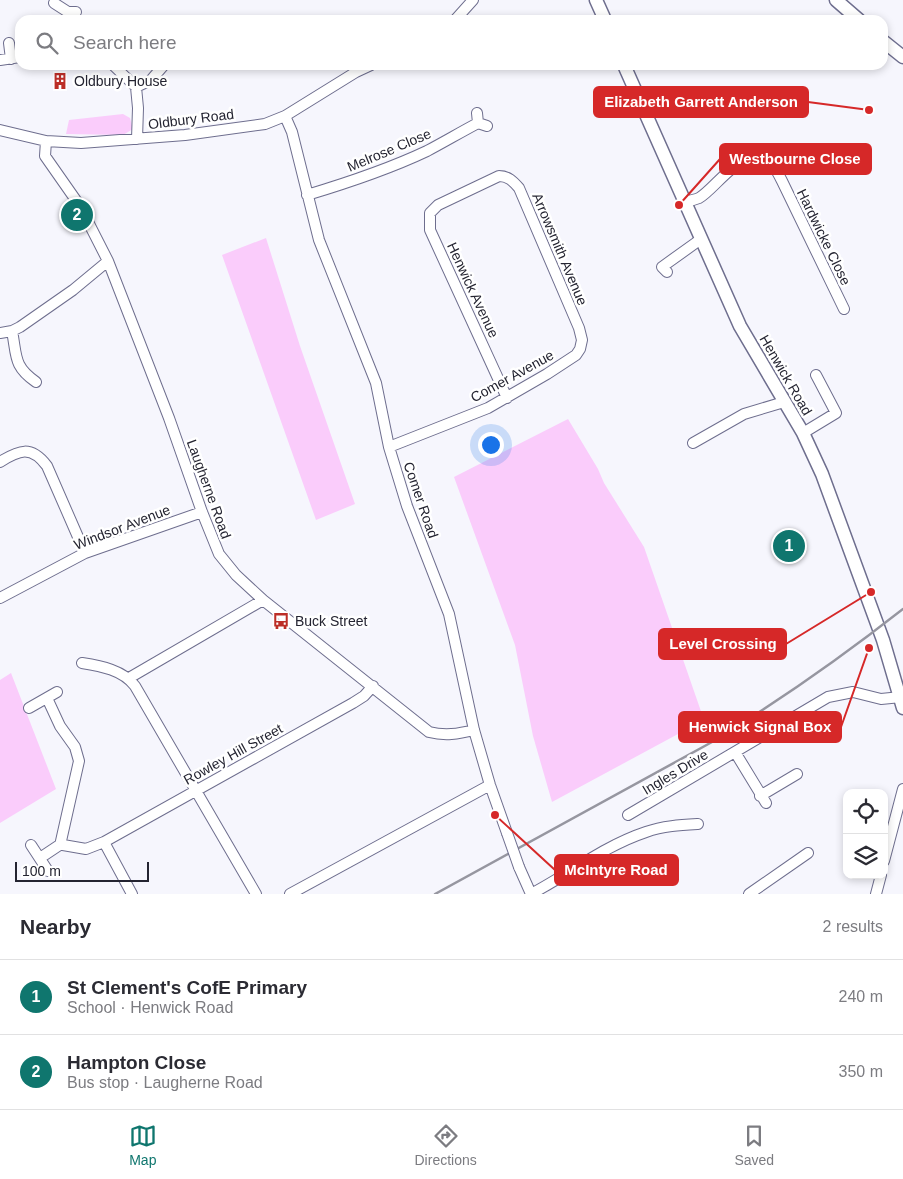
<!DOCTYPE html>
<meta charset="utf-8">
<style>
:root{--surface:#fff;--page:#f7f7f7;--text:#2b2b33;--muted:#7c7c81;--line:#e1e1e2;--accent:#0f766e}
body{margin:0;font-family:Helvetica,sans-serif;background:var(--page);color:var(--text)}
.controls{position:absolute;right:15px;bottom:15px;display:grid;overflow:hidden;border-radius:10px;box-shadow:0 2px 8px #0003}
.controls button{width:45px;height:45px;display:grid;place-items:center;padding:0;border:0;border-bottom:1px solid var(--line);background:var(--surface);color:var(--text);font:25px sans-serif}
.scale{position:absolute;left:15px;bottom:12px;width:134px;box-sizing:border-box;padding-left:5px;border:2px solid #242431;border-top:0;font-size:14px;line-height:18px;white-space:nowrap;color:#242431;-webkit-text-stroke:4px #fff;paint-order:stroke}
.you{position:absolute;left:490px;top:444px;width:18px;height:18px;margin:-12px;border:4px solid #fff;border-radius:50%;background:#1a73e8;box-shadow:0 0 0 8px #1a73e833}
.badge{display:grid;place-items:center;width:32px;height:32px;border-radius:50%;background:var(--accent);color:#fff;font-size:16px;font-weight:700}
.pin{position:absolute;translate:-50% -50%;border:2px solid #fff;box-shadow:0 1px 5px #0006}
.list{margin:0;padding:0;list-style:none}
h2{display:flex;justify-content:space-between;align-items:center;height:65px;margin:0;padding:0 20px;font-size:21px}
h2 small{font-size:16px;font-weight:400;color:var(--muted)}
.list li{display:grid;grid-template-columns:32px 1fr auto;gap:15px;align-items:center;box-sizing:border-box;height:75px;padding:0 20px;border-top:1px solid var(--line)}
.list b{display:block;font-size:19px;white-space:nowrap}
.list p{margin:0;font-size:16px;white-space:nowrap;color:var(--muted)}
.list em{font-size:16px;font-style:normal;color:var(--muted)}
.icon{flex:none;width:28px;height:28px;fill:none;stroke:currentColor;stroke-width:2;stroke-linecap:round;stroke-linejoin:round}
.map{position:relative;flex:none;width:903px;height:894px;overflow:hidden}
.search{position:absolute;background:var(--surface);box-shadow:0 2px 8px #0003;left:15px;right:15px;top:15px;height:55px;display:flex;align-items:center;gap:12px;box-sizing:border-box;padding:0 18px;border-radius:15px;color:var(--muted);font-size:19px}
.sheet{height:215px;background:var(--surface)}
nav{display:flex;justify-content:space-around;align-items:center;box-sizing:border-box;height:70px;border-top:1px solid var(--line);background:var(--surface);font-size:14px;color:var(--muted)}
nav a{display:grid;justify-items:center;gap:2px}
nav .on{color:var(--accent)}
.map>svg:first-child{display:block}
</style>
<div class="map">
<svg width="903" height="894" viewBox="0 0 903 894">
<rect width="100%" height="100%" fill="#f6f6fd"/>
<path fill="#faccfb" d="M123 114 130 118 133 129 123 135 66 134 69 120Z
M266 238 300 346 355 504 316 520 222 255Z
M568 419 598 469 604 483 644 547 704 720 552 802 533 736 515 645 454 477Z
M11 673 56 789 0 823V680Z"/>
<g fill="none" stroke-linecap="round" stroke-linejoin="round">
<g stroke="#6e6e8e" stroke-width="12">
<path id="minor" d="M54 3 68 12H76
M455 20 473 0
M9 43 11 59
M0 60 20 57
M113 65 136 87 138 108 137 139
M136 87 151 80 164 65
M477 113 478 123 487 126
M285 116 292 132 319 240 376 383 389 447 407 506 449 614 474 730 490 785 507 833
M0 130 46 141 81 143 185 135 265 124 285 116 356 72 371 65
M46 141 45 156 80 206 108 261 169 418 202 512 219 554 236 575 263 600 429 732C445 736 458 734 474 730
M307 195C347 183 389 169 427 151 444 142 461 132 478 123
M684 202C689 201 694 200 699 198 716 189 749 136 772 164 776 169 779 175 782 181L844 309
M667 272 662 267 701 239
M12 331C17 356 13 366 36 382
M0 333 12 331 20 327 73 290 108 261
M803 433 836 413 816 375
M693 443 744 414 784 402
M389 447 488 408 547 374 576 355 580 349 582 340 579 328 519 188C513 181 508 176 499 176L438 205 430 213V230L507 398
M0 462C19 450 31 445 47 466L85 553
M0 598 85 553 202 512
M82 663C101 666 123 670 135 686L256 894
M129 678 263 600
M47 698 60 726 75 747 79 761 61 841 63 845 86 849 104 842 353 703 364 696 373 686
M29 708 57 692
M735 752 766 803
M760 796 797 774
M628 815 828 697 853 692 881 699 901 697
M104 842 132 894
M31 845 48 871
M40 858 61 844
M884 861 903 789
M519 867 531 894
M290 894 490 785
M531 894C569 874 604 846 646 832 663 826 681 825 698 824
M749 894 808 853
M876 894 881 875"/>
</g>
<g stroke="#6e6e8e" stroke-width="15">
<path id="major" d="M596 0 605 20
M836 0 859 20
M883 41 903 57
M624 65 740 326 803 433 822 474 883 640 903 708"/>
</g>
<use href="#minor" stroke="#fff" stroke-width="10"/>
<use href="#major" stroke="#fff" stroke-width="12"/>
<path stroke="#9696a0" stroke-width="2.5" d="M435 894 712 742C779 701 842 657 903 609"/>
<g stroke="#6e6e8e" stroke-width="12" stroke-linecap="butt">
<path id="minor-bridge" d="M507 833 519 867"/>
</g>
<use href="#minor-bridge" stroke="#fff" stroke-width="10"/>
</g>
<defs>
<g id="building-bare" transform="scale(1.35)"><path d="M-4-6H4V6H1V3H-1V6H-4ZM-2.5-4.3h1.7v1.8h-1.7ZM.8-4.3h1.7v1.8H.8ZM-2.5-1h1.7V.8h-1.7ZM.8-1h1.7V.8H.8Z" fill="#bc2e27" stroke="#fff" stroke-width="2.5" paint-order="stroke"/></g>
<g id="bus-bare" transform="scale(1.35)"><path d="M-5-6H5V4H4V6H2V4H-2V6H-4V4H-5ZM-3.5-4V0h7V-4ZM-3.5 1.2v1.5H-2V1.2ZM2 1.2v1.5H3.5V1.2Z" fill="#bc2e27" stroke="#fff" stroke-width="2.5" paint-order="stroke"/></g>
</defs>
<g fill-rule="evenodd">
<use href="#building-bare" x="60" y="81"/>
<use href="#bus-bare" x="281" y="621"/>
</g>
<g text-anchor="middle" stroke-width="5" stroke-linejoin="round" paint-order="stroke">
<g font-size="14" fill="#242431" stroke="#fff" text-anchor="start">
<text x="74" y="86">Oldbury House</text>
<text x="295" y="626">Buck Street</text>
</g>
<g font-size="14" fill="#242431" stroke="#fff">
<text transform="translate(191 119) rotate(-7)" y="5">Oldbury Road</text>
<text transform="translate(389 150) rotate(-23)" y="5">Melrose Close</text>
<text transform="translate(824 237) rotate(64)" y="5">Hardwicke Close</text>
<text transform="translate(560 249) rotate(67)" y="5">Arrowsmith Avenue</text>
<text transform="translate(473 290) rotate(65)" y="5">Henwick Avenue</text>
<text transform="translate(786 375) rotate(60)" y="5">Henwick Road</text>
<text transform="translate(512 376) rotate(-29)" y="5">Comer Avenue</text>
<text transform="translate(209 489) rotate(70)" y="5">Laugherne Road</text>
<text transform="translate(421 500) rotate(71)" y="5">Comer Road</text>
<text transform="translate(122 527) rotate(-21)" y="5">Windsor Avenue</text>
<text transform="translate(233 754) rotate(-29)" y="5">Rowley Hill Street</text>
<text transform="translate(675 772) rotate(-31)" y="5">Ingles Drive</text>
</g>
</g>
<path fill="none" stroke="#d62828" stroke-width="2" d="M869 110L808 102M679 205L720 159M871 592L786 644M869 648L841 727M495 815L555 870"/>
<g fill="#d62828" stroke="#fff" stroke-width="2">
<circle cx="869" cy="110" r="5"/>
<circle cx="679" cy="205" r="5"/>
<circle cx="871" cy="592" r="5"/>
<circle cx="869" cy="648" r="5"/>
<circle cx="495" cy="815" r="5"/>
</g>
<g fill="#d62828" stroke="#d62828" stroke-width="2">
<rect x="594" y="87" width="214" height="30" rx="5"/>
<rect x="720" y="144" width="151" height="30" rx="5"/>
<rect x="659" y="629" width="127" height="30" rx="5"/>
<rect x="679" y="712" width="162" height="30" rx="5"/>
<rect x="555" y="855" width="123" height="30" rx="5"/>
</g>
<g font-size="15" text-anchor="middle" font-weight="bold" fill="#fff">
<text x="701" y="107">Elizabeth Garrett Anderson</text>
<text x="795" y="164">Westbourne Close</text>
<text x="723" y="649">Level Crossing</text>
<text x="760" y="732">Henwick Signal Box</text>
<text x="616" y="875">McIntyre Road</text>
</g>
</svg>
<div class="controls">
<button><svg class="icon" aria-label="locate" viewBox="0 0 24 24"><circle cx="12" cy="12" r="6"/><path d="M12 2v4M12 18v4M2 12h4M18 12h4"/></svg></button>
<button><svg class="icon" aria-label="layers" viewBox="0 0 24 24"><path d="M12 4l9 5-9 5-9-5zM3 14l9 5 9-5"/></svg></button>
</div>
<div class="scale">100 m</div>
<div class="you"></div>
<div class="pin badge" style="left:789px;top:546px">1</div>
<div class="pin badge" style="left:77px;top:215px">2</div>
<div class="search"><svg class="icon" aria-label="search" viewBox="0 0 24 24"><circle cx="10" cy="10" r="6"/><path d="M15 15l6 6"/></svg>Search here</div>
</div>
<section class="sheet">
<h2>Nearby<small>2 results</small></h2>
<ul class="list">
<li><span class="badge">1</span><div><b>St Clement's CofE Primary</b><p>School · Henwick Road</p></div><em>240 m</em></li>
<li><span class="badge">2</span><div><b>Hampton Close</b><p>Bus stop · Laugherne Road</p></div><em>350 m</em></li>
</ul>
</section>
<nav>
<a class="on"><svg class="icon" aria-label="map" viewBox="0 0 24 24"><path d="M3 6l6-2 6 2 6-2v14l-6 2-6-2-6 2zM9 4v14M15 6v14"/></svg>Map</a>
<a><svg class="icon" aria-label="directions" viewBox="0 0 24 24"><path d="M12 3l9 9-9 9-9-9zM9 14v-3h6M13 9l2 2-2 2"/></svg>Directions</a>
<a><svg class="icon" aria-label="saved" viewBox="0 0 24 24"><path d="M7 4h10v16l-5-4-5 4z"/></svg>Saved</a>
</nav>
